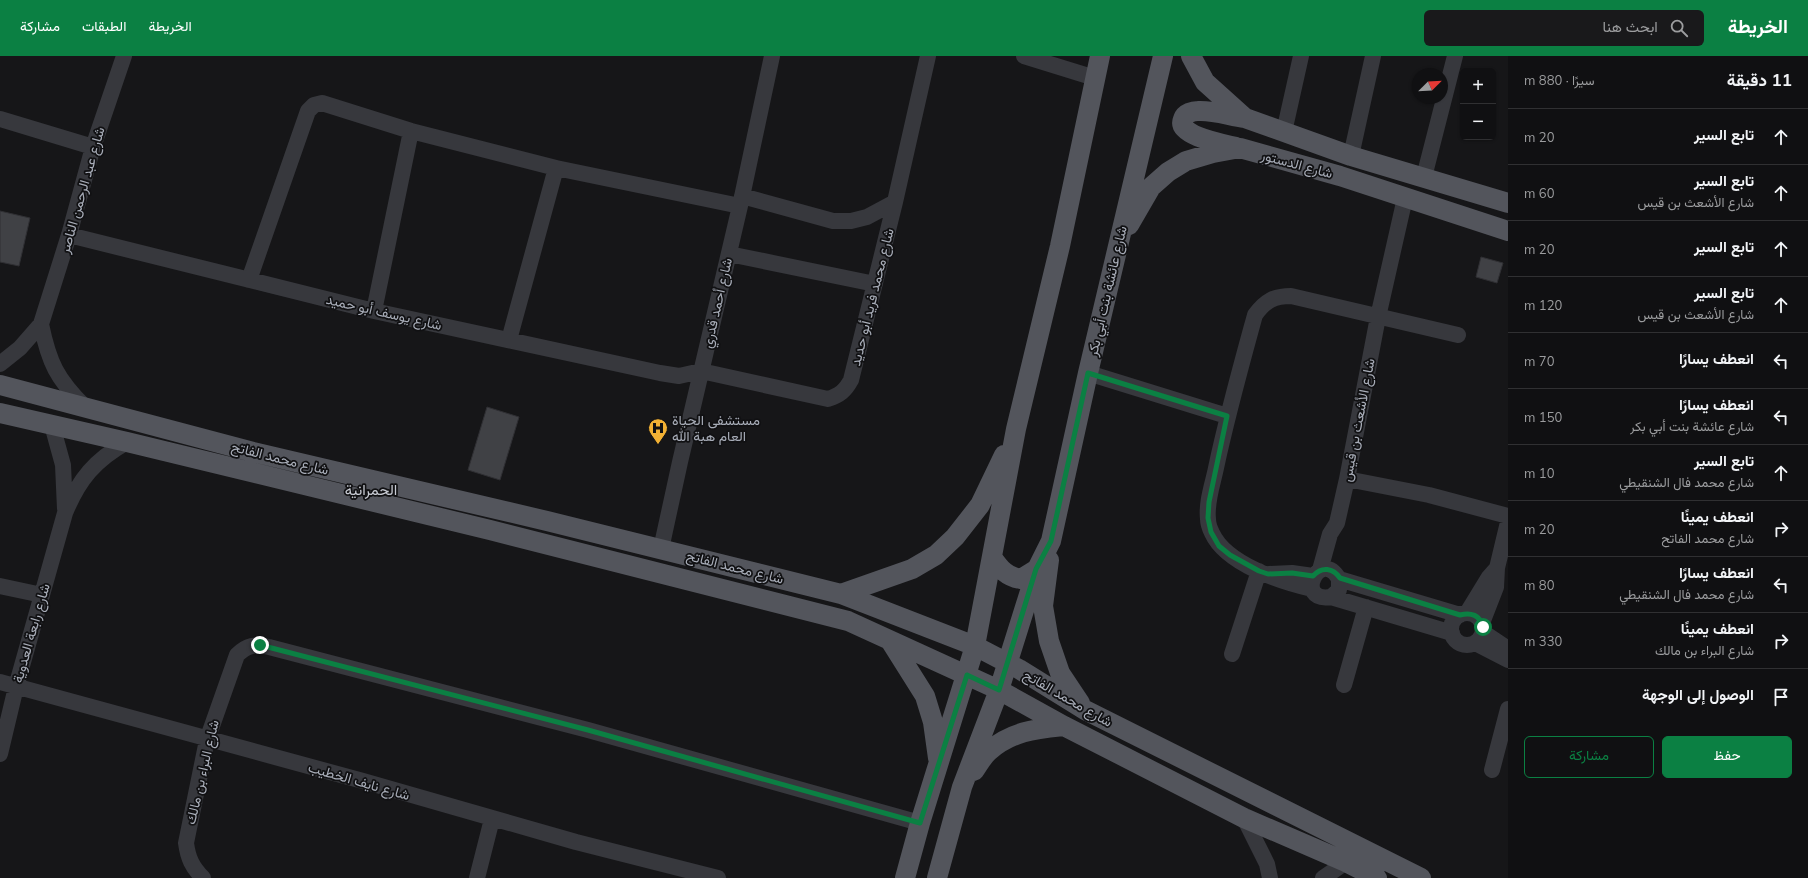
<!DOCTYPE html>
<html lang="ar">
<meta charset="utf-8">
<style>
:root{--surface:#101012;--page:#19191b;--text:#f1f3f6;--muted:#9c9d9f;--line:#303032;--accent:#0b8043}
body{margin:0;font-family:Mulish,Vazirmatn,sans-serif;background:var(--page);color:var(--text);direction:rtl}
.controls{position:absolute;right:12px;top:12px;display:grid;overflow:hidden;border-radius:6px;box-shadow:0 1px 3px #0004}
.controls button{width:36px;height:36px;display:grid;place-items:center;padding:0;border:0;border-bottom:1px solid var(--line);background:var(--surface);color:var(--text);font:20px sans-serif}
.compass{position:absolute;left:1412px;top:12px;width:36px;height:36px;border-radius:50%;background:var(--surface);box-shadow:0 1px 3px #0004;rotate:66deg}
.stop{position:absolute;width:12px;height:12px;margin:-9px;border:3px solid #0b8043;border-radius:50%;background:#fff}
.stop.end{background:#0b8043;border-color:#fff;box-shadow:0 1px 4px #0008}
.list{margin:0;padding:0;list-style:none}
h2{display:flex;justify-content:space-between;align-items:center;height:52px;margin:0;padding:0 16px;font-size:17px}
h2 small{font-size:13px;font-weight:400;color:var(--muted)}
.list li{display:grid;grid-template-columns:26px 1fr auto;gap:12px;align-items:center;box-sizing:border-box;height:56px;padding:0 16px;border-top:1px solid var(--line)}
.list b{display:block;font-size:15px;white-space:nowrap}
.list p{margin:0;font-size:13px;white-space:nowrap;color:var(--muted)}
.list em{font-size:13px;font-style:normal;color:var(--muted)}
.actions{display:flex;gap:8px;padding:12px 16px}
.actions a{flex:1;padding:9px 0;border:1px solid var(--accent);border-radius:6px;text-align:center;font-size:14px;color:var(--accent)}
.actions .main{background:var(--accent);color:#fff}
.icon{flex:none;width:22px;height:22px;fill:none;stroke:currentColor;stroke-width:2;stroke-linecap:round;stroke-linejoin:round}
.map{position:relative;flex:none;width:1508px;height:822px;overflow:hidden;direction:ltr}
header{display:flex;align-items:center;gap:24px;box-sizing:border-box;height:56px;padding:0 20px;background:var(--accent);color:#fff}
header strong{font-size:19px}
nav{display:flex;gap:22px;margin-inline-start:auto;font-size:14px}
.search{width:280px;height:36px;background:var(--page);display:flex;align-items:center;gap:10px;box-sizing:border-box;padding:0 14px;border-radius:6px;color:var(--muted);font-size:15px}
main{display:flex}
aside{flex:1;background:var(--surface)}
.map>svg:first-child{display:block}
</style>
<header>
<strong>الخريطة</strong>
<div class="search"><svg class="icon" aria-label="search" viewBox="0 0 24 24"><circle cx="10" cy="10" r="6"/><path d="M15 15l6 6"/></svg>ابحث هنا</div>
<nav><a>الخريطة</a><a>الطبقات</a><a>مشاركة</a></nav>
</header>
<main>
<aside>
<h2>11 دقيقة<small>سيرًا · 880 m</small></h2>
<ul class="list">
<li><svg class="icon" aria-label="ahead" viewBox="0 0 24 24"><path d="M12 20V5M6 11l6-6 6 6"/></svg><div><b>تابع السير</b></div><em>20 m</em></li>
<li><svg class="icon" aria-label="ahead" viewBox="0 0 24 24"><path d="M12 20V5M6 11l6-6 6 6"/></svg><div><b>تابع السير</b><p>شارع الأشعث بن قيس</p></div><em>60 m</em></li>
<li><svg class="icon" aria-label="ahead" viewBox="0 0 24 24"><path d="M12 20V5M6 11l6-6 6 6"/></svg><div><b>تابع السير</b></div><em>20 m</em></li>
<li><svg class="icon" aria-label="ahead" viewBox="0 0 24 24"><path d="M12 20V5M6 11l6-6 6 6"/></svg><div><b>تابع السير</b><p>شارع الأشعث بن قيس</p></div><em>120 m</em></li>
<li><svg class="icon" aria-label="left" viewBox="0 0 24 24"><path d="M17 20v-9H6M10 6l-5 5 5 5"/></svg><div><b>انعطف يسارًا</b></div><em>70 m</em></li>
<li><svg class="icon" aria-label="left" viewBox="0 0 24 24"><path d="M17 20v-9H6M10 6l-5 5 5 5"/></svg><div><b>انعطف يسارًا</b><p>شارع عائشة بنت أبي بكر</p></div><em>150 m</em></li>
<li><svg class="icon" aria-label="ahead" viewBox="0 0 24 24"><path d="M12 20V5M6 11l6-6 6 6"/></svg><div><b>تابع السير</b><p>شارع محمد فال الشنقيطي</p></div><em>10 m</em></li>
<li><svg class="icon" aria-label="right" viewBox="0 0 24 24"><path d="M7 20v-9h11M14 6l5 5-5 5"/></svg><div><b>انعطف يمينًا</b><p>شارع محمد الفاتح</p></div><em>20 m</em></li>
<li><svg class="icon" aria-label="left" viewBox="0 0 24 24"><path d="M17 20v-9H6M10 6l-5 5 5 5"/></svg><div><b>انعطف يسارًا</b><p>شارع محمد فال الشنقيطي</p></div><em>80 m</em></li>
<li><svg class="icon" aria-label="right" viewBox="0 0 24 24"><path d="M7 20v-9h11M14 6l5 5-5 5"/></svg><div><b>انعطف يمينًا</b><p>شارع البراء بن مالك</p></div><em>330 m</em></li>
<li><svg class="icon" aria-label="arrive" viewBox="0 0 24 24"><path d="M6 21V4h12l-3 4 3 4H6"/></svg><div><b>الوصول إلى الوجهة</b></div></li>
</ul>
<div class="actions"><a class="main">حفظ</a><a>مشاركة</a></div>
</aside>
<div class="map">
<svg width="1508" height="822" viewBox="0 0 1508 822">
<rect width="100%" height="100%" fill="#161618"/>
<path fill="#404145" stroke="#303034" d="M0 155 30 162 19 210 0 206Z
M1481 201 1503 207 1497 227 1476 221Z
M487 351 519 361 500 424 468 414Z"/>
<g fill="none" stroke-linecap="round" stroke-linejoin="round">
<path stroke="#37383d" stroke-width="16" d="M1024 0 1095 22
M0 63 93 91
M1284 76 1301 0
M1351 100 1373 0
M1424 121 1455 0
M742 140 833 165H851L867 161 895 146
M69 179 374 255 660 317 679 320 701 315 828 343C840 339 845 335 851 324L895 146 928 0
M729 198 875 228
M249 224 308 55 314 49 322 47 411 75 556 112 740 150
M374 255 411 75
M41 268C49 307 57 323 85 351
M509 284 556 112
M0 308 20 292 41 268 69 179 93 91 124 0
M1088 317 1227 360
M52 369 63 409 65 453
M1347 423 1429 439 1508 460
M661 493 680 406 740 150 772 0
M1320 514 1330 478 1337 467 1347 423 1378 261 1405 142
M1269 518 1292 517 1313 520
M1339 523 1460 559
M0 530 42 539
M1312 533C1281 526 1226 508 1212 477 1210 473 1208 467 1208 463 1206 446 1213 427 1216 412 1227 360 1241 310 1255 259 1265 245 1274 240 1291 240L1458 279
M1331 541 1339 534V523C1320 490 1293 547 1331 541L1452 577
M1467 557 1489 521 1497 512
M1451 573a16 16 0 1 1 32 0a16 16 0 1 1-32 0Z
M1482 567 1496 531 1497 512 1508 466
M1483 576 1508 593
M1475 587 1508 604
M1232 598 1259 515
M0 626 363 725 576 786 718 822
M1344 629 1366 551
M0 698 16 631 65 457C79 423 95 404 127 386
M1492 714 1508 653
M1244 762 1267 808 1270 822
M203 822C192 811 188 802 186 787L207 684 237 599C247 589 255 588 269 591L588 674 920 767
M477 822 492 763
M1323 822 1346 806"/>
<path stroke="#53555c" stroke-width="20" d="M1191 0 1205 26 1245 62 1351 100 1508 147
M1236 91C1224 88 1176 80 1183 63 1185 57 1193 55 1198 55 1213 54 1230 60 1245 62
M1129 169 1151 131 1168 116 1186 105 1213 97 1240 92 1340 120 1508 175
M0 329 253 396 547 465 841 538 975 590 1019 613 1085 654 1421 822
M0 357 127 386 490 474 848 565 999 634 1064 670 1244 762 1346 806 1377 822
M992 501C1000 513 1007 521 1021 523L1037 513
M1049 504 1043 550 1049 585 1060 617 1080 647
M841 538 912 513 936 499 955 481 980 449 1004 399
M891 586 925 640 933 666 938 702
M974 715C979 708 983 700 989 695 1012 675 1036 673 1064 670
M905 822 920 767 975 590 1016 373 1060 190 1100 0
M937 822 962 731 999 634 1037 513 1051 485 1088 317 1163 0"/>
</g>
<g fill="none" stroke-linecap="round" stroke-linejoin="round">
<path stroke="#0b8043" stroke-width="5" d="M260 589 588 674 920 767 967 619 999 634 1036 513 1051 485 1088 317 1227 360 1209 446 1208 462 1211 476 1219 490 1230 499 1259 515 1268 518 1292 517 1313 520C1322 510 1333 512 1340 522L1460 559C1471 556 1480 559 1483 571"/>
</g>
<defs>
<g id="hospital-pin" transform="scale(1)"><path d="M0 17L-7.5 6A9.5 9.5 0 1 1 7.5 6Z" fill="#f2b134" stroke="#111113"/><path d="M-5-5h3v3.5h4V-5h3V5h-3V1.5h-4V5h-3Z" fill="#111"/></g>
</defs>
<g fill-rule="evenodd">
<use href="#hospital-pin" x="658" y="372"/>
</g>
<g text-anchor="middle" stroke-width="3.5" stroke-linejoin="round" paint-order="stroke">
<g font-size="14" fill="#a8adb8" stroke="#111113">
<text transform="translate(1297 108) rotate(15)" y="5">شارع الدستور</text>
<text transform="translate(82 134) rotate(-74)" y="5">شارع عبد الرحمن الناصر</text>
<text transform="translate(1107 235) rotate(-77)" y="5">شارع عائشة بنت أبي بكر</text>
<text transform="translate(872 241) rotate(-76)" y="5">شارع محمد فريد أبو حديد</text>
<text transform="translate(717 247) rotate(-77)" y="5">شارع أحمد قدري</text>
<text transform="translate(384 256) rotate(13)" y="5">شارع يوسف أبو حميد</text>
<text transform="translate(1358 364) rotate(-79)" y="5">شارع الأشعث بن قيس</text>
<text transform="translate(280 402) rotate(14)" y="5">شارع محمد الفاتح</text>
<text transform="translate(735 511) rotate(14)" y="5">شارع محمد الفاتح</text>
<text transform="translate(31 577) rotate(-74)" y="5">شارع رابعة العدوية</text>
<text transform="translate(1068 642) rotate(30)" y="5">شارع محمد الفاتح</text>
<text transform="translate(202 716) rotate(-77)" y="5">شارع البراء بن مالك</text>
<text transform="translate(359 725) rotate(16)" y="5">شارع نايف الخطيب</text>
</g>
<g font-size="14" fill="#a8adb8" stroke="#111113" text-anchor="start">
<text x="672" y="369">مستشفى الحياة<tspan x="672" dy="16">العام هبة الله</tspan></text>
</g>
<g font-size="15" fill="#c9ccd4" stroke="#111113">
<text x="371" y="439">الحمرانية</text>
</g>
</g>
</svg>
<div class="controls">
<button>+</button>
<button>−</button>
</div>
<svg class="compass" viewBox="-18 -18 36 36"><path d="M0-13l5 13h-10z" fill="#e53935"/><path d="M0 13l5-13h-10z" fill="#9c9d9f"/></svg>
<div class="stop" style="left:1483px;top:571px"></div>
<div class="stop end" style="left:260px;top:589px"></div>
</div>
</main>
